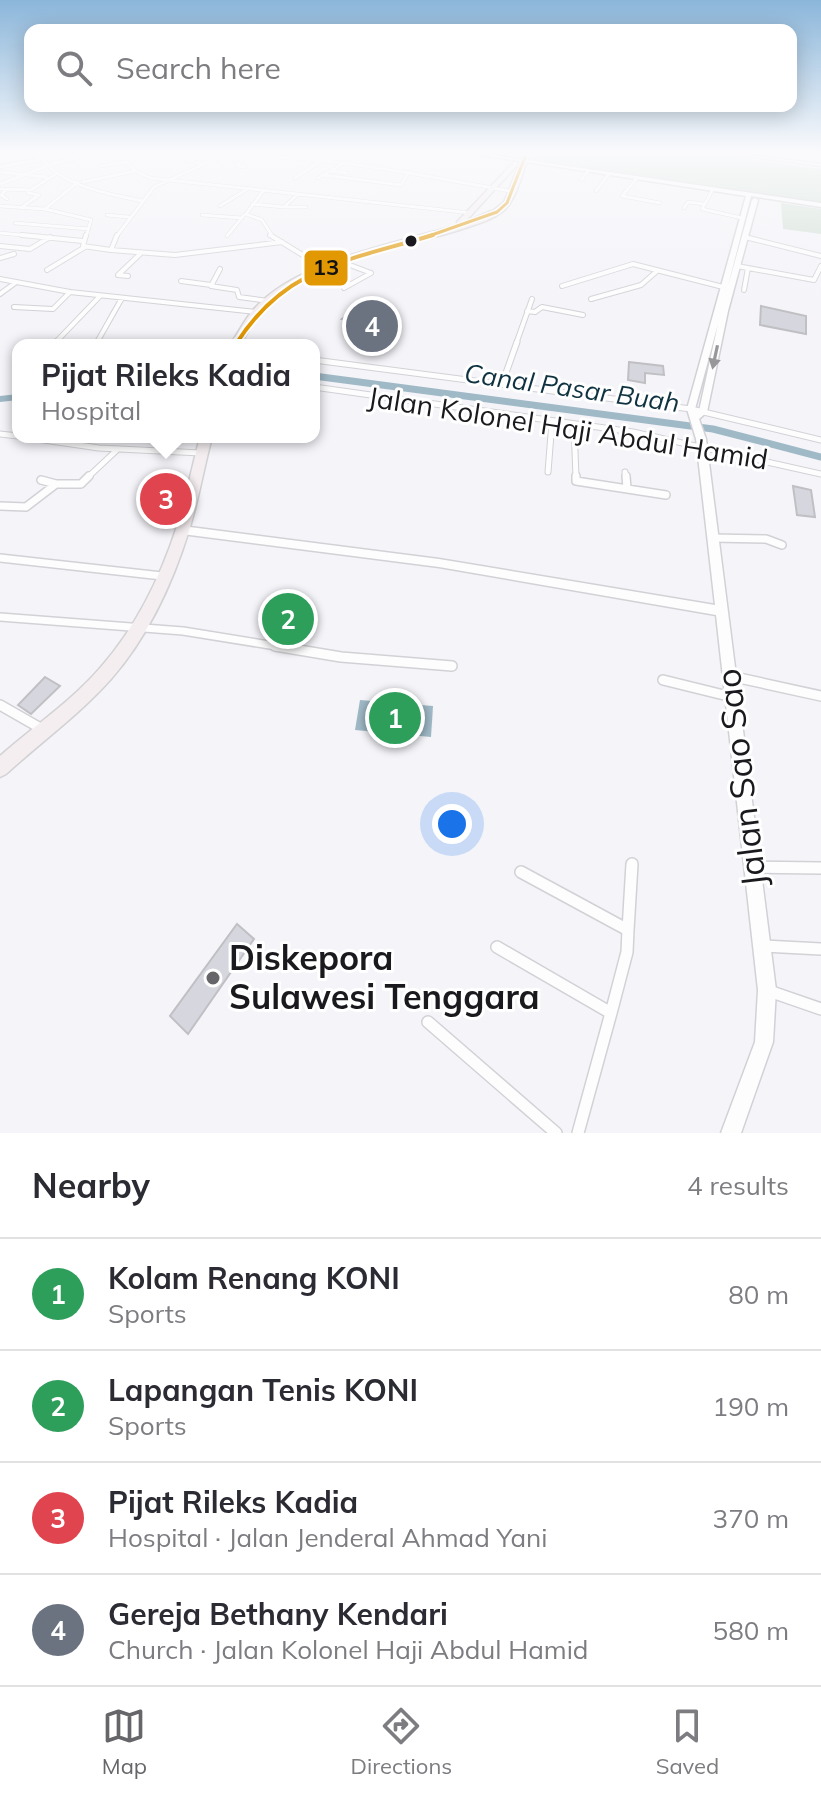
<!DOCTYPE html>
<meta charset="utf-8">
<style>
:root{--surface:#fff;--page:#f2f2f3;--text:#2b2b33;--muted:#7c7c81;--line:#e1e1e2;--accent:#66666a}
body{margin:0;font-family:Mulish,sans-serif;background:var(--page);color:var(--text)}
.you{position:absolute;left:452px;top:824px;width:28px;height:28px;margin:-20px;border:6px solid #fff;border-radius:50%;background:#1a73e8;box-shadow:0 0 0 12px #1a73e833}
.badge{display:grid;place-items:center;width:52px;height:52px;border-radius:50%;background:var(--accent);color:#fff;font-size:26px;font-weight:700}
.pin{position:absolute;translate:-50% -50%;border:4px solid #fff;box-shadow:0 2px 8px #0006}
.popup{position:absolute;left:12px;top:339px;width:308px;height:104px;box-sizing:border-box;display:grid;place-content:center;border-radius:16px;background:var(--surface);filter:drop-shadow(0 2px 6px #0005);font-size:26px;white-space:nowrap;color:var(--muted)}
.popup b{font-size:30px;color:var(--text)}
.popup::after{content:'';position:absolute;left:50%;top:100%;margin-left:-16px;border:16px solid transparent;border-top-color:var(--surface)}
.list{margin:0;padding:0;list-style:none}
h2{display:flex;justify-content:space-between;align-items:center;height:104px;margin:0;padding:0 32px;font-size:34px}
h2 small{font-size:26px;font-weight:400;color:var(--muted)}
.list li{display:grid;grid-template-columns:52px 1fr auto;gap:24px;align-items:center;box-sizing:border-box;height:112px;padding:0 32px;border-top:2px solid var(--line)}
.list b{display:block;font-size:30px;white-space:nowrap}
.list p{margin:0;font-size:26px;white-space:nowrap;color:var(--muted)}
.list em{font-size:26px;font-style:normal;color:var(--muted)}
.icon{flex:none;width:44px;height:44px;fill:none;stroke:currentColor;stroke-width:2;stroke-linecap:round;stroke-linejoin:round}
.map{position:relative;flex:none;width:821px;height:1133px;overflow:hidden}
.search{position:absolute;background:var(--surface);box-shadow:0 4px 20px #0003;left:24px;right:24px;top:24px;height:88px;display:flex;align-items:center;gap:20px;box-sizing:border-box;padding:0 28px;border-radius:16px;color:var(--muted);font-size:30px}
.sheet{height:552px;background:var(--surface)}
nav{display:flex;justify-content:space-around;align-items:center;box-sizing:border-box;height:112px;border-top:2px solid var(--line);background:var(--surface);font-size:22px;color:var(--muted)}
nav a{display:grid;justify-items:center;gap:4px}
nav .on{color:var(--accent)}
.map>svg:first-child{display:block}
</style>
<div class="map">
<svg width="821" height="1133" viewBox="0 0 821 1133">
<rect width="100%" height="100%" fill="#f4f4f9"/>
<path fill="#d1e0d4" d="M538 152H697L821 169V204L534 161Z
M781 203 821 209V234L783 229Z"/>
<path fill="#9fb9c6" d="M360 700 433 706 431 737 355 730Z"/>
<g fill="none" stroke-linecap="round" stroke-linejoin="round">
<path stroke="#9fb9c6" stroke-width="7" d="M314 376 713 429 821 457"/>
<path fill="#9fb9c6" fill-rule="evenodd" d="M18 394V400L0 402V396Z"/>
</g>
<path fill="#d6d6df" stroke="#c0c0c4" stroke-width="2" d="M761 306 806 316V334L760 325Z
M352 313 371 320 393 328 384 336 342 319Z
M629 362 663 366 664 375 645 373V383L628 380Z
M793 486 811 490 815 517 797 515Z
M45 677 60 686 31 714 18 705Z
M237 924 254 939 188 1034 170 1016Z"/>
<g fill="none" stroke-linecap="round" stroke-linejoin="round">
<g stroke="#d2d2d6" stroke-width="4">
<path id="street-far5" d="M36 152C59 186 104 193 142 201
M117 152 135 171 150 178 471 213
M176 156 201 164
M245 156 237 166 245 167
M224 157C321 153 415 175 510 191
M331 160 343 152
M0 162 37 155
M101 166 127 162
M0 167 65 155
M331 171 347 173
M0 172 46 177
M323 175 401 185 409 172
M295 178 324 159
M318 178 346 162
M637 178 622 196 660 203
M581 180 588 171
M83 182 135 171
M0 184 52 164 99 152
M0 189 31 190 57 173
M713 189 702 209 742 218
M6 190 1 195 7 199
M263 191 246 214 262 220 273 237
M596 191 609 174
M252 204 284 207 297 195
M0 206 45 209 78 182
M220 206 249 188
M22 207 39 195 28 193
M285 207H306
M684 208 688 202 704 204
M45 209 91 220 86 237
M107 215 128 217
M202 215 242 218
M15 223 89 229
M0 233 43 237
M227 236 244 215
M116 237 154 187 231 152"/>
</g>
<g stroke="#d2d2d6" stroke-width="6">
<path id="street-far4" d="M22 235 83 241
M86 235 83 246 111 250
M117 235 111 250 175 255 282 242
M270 235 324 268
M745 237 821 256
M0 246 30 249 50 237
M0 258 14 254
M342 262 371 273
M737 266 814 280 821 266
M220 269 211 286 237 290 239 297 268 301
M47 270 85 247
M128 276 118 275 141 253
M0 279 70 292 256 312
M181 281 211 285
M562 286 633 264 723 287
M344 288 371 273
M744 290 748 268
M0 294 15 283
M591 299 641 285 657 271
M14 307 53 309 70 292
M527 311 535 312 542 307 583 315
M54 344 100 296
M96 344 122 298
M516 344 532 299"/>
</g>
<g stroke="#d2d2d6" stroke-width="7">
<path id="street-far3" d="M53 345 56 342
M95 345 97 342
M314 360 691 409 821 440
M502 384 517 342
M314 387 633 432 821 474
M574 424 576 478
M0 434 18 436
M23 437 99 448 201 453
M548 472 552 421
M625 472 626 478
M87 478 118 449"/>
</g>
<g stroke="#d2d2d6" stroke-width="10">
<path id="street-far2" d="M576 476V481L666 495
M626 476 627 488
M41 480 56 484
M0 506 26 507 56 484H81L89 476
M713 538 766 539 782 545
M0 558 162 576
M0 617 183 631 288 648"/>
</g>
<g stroke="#d2d2d6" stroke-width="12">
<path id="street-far1" d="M275 646 341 657 452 666
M730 676 821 696
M663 680 732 697
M0 705 42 729"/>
</g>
<g stroke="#d2d2d6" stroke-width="14">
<path id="street" d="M753 867 821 868
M628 930 632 864
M764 946 821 949
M497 947 611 1013 627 952 628 930 521 872
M769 991 821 1009
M428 1022 556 1133
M578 1133 611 1013"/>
</g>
<g stroke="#d2d2d6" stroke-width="3">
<path id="secondary" d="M461 152H472L821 203V207L751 196 728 286 752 200 755 198 758 200 728 311 707 412 699 419 706 439 776 990 773 1042 741 1133H721L755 1042 758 990 716 615 439 567 182 534 177 530 182 526 439 559 715 605 696 439 687 409 746 196ZM718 324 699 411 697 413 695 409Z
M722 152 821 164V166L724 153Z"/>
</g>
<g stroke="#d2d2d4" stroke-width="3">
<path id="highway" d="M523 156 528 157C523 171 519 190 510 203 501 219 473 225 456 231 390 251 309 261 260 314 252 323 246 335 240 345H230C237 335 243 323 250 314 291 261 396 244 457 225V222L514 162H518V164L465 222 494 210 504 202Z
M200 437H212C204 467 199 497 190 527 174 580 148 637 111 679 80 714 41 742 6 774L0 777V756C34 726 72 701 101 667 136 627 161 576 177 526 186 497 192 467 200 437Z"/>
</g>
<use href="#street-far5" stroke="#fdfdfe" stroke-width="3"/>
<use href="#street-far4" stroke="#fdfdfe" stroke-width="4"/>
<use href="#street-far3" stroke="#fdfdfe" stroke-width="5"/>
<use href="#street-far2" stroke="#fdfdfe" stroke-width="7"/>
<use href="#street-far1" stroke="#fdfdfe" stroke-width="9"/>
<use href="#street" stroke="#fdfdfe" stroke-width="11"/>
<use href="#secondary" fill="#fdfdfe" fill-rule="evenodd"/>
<use href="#highway" fill="#f5eef0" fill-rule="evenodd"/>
<g stroke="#fff" stroke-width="6">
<path id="bus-1-far2" d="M426 237 497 212 507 203 525 157"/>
</g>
<g stroke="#fff" stroke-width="8">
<path id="bus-1-far1" d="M236 344C285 266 351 260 433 235"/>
</g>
<g stroke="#fff" stroke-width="10">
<path id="bus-1" d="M235 345 237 342"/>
</g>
<use href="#bus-1-far2" stroke="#e19803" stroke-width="3"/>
<use href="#bus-1-far1" stroke="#e19803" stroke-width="4"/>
<use href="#bus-1" stroke="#e19803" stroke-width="5"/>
</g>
<defs><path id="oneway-solid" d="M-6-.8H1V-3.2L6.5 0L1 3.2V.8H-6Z" transform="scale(2)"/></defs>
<use fill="#979699" href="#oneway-solid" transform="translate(715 357) rotate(102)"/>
<linearGradient id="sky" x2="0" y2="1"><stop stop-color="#8bb6da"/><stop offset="0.49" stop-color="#fafafc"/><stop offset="1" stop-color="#fafafc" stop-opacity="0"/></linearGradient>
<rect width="821" height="310" fill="url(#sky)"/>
<circle fill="#1a191d" stroke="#fff" stroke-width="3" cx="411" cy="241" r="7"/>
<circle fill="#66666a" stroke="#fff" stroke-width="3" cx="213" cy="978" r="8"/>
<g text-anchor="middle" stroke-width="6" stroke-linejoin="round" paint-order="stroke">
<g font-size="26" font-style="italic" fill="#0e323f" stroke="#fff">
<text transform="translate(572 388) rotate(8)" y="9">Canal Pasar Buah</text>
</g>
<g font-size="28" fill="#1a191d" stroke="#fff">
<text transform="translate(568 428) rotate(9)" y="10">Jalan Kolonel Haji Abdul Hamid</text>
</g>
<g font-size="34" fill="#1a191d" stroke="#fff">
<text transform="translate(741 778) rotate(-97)" y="12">Jalan Sao Sao</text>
</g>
<g font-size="34" font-weight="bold" fill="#1a191d" stroke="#fff" text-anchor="start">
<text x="229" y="970">Diskepora<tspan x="229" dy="39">Sulawesi Tenggara</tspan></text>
</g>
</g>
<rect stroke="#fff" stroke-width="3" x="303" y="249" width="46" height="38" rx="8" fill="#e19803"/>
<g font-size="22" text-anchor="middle" font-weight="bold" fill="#111">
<text x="326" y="275">13</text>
</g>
</svg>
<div class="you"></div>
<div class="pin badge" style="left:395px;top:718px;background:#2e9e5b">1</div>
<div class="pin badge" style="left:288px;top:619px;background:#2e9e5b">2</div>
<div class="pin badge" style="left:166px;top:499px;background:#e0444e">3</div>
<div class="popup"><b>Pijat Rileks Kadia</b>Hospital</div>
<div class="pin badge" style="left:372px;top:326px;background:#6b7280">4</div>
<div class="search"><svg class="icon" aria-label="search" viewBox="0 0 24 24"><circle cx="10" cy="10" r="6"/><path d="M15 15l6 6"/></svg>Search here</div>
</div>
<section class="sheet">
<h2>Nearby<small>4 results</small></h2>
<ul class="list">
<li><span class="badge" style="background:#2e9e5b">1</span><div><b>Kolam Renang KONI</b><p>Sports</p></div><em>80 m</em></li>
<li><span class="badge" style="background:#2e9e5b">2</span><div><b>Lapangan Tenis KONI</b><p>Sports</p></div><em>190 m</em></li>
<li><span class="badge" style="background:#e0444e">3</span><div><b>Pijat Rileks Kadia</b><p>Hospital · Jalan Jenderal Ahmad Yani</p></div><em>370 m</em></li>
<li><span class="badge" style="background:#6b7280">4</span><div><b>Gereja Bethany Kendari</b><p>Church · Jalan Kolonel Haji Abdul Hamid</p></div><em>580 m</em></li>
</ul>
</section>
<nav>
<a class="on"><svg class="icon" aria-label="map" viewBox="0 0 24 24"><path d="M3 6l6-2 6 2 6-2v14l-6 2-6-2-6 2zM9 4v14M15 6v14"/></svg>Map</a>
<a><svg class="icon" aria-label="directions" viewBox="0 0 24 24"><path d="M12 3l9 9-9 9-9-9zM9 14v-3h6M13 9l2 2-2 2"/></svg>Directions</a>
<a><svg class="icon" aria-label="saved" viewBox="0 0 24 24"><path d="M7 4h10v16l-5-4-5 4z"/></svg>Saved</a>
</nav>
